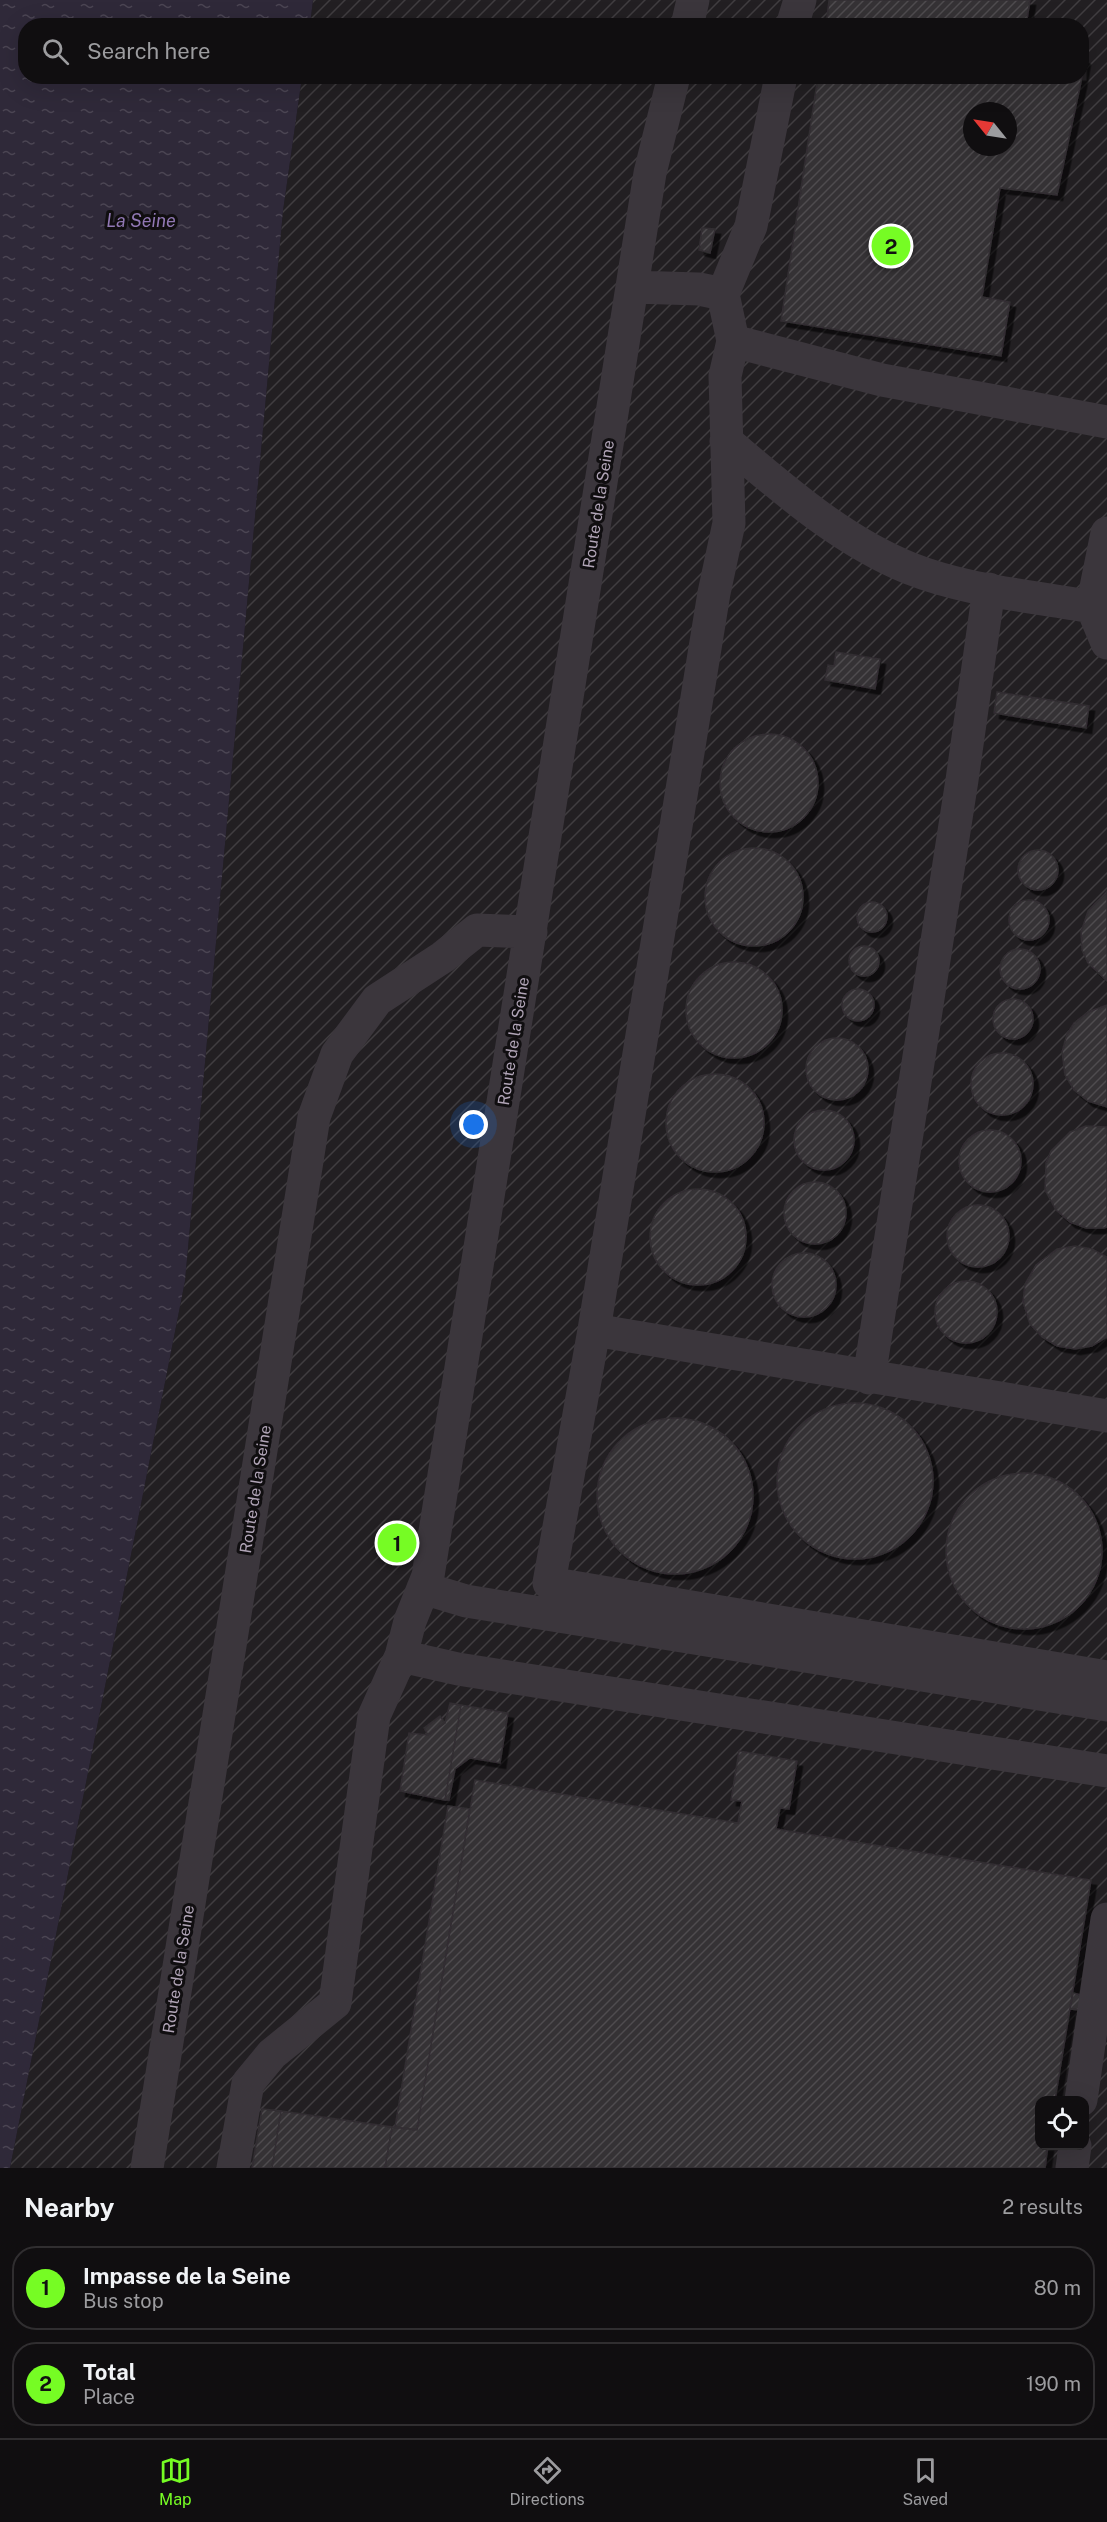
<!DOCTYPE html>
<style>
:root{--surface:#100e10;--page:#191719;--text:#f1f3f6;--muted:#9c9c9f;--line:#302e30;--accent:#76fc24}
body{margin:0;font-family:"Public Sans",sans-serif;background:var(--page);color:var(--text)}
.controls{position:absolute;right:18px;bottom:18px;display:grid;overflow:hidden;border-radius:12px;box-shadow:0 6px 24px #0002}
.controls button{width:54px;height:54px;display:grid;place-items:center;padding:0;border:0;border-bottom:2px solid var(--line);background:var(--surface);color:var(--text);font:30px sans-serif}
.compass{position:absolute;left:963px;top:102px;width:54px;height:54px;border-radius:50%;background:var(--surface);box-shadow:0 6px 24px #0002;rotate:300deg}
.you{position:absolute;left:474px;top:1125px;width:21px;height:21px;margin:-15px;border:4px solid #fff;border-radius:50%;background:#1a73e8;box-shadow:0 0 0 9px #1a73e833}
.badge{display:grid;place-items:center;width:39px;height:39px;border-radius:50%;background:var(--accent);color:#111;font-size:20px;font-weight:700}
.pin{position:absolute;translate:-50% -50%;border:3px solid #fff;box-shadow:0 2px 6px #0006}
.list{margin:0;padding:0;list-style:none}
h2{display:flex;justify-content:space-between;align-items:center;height:78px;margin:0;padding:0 24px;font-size:26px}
h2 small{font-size:20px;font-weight:400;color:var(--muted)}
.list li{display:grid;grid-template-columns:39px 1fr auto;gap:18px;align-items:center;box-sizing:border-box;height:84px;margin:0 12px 12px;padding:0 12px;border:2px solid var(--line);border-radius:24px}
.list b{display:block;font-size:22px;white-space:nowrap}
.list p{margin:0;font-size:20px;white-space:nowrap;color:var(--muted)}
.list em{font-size:20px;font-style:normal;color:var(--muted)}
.icon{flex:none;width:33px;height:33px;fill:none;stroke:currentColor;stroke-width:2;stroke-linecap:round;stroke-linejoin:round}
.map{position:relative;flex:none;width:1107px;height:2168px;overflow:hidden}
.search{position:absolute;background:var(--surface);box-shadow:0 6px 24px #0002;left:18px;right:18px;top:18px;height:66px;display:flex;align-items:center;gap:15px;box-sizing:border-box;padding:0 21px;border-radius:24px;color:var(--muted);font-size:22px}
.sheet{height:270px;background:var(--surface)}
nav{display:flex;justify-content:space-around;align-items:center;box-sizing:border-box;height:84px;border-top:2px solid var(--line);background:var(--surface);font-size:16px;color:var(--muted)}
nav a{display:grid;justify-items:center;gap:3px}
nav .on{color:var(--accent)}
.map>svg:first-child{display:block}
</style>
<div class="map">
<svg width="1107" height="2168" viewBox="0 0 1107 2168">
<defs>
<pattern id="industrial-furrows" width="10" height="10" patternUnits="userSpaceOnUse" patternTransform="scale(1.5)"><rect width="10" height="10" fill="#221f22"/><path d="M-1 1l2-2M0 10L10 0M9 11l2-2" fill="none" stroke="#403d40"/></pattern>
<pattern id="water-ripples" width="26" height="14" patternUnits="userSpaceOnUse" patternTransform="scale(1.5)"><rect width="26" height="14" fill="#2f2939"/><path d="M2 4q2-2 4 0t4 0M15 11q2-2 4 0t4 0" fill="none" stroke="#4b4553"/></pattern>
<pattern id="building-hatch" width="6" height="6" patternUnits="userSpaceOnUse" patternTransform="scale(1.5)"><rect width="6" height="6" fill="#343034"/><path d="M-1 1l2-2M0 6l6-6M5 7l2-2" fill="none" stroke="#4f4b4f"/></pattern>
<filter id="shadow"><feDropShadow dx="5.5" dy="5.5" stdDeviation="0" flood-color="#0009"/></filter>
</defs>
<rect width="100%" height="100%" fill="#151315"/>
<path fill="url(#industrial-furrows)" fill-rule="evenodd" d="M313 0H1107V2168H10L185 1281 283 211 302 77 1082 76V26L310 25ZM972 111H1008V147H972ZM1040 2100H1084V2146H1040Z"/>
<path fill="url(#water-ripples)" d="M0 0H313L310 25 26 26V76L302 77 283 211 185 1281 10 2168H0Z"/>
<path fill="url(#building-hatch)" stroke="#312d31" stroke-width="1.5" fill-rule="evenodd" filter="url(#shadow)" d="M829 0H1030L1026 26H826Z
M1082 58 1085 59 1081 82 1057 195 1000 188 982 297 1010 302 1001 356 781 321 818 76H1082ZM972 111H1008V147H972Z
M702 228 715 229 710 253 699 250Z
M836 652 880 659 875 689 825 680 828 665 834 666Z
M997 692 1089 706 1086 728 994 713Z
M720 783a49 49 0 1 1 98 0a49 49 0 1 1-98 0Z
M705 897a49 49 0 1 1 98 0a49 49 0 1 1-98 0Z
M1018 870a20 20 0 1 1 40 0a20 20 0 1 1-40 0Z
M1107 891V981L1088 963 1082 950 1081 932 1088 911Z
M1009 920a20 20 0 1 1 40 0a20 20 0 1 1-40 0Z
M857 917a15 15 0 1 1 30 0a15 15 0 1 1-30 0Z
M849 961a15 15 0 1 1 30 0a15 15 0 1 1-30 0Z
M1000 969a20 20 0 1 1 40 0a20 20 0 1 1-40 0Z
M686 1010a48 48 0 1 1 96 0a48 48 0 1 1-96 0Z
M842 1005a16 16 0 1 1 32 0a16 16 0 1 1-32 0Z
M993 1019a20 20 0 1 1 40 0a20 20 0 1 1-40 0Z
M1107 1005V1107L1088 1101 1074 1090 1065 1075 1062 1052 1067 1034 1074 1023 1088 1012Z
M806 1069a31 31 0 1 1 62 0a31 31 0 1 1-62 0Z
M971 1084a31 31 0 1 1 62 0a31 31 0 1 1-62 0Z
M666 1123a49 49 0 1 1 98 0a49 49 0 1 1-98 0Z
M794 1140a30 30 0 1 1 60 0a30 30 0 1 1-60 0Z
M1086 1126 1107 1127V1227L1104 1228H1086L1070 1222 1056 1210 1045 1190 1046 1163 1051 1151 1070 1132Z
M959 1161a31 31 0 1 1 62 0a31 31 0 1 1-62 0Z
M784 1213a31 31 0 1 1 62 0a31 31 0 1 1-62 0Z
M650 1237a48 48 0 1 1 96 0a48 48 0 1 1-96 0Z
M947 1236a31 31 0 1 1 62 0a31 31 0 1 1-62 0Z
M1075 1246 1092 1249 1107 1257V1337L1092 1346 1075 1349 1057 1346 1042 1337 1030 1324 1023 1302 1025 1284 1036 1265 1057 1249Z
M772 1285a32 32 0 1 1 64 0a32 32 0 1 1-64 0Z
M935 1312a31 31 0 1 1 62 0a31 31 0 1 1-62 0Z
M777 1481a78 78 0 1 1 156 0a78 78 0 1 1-156 0Z
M597 1496a78 78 0 1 1 156 0a78 78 0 1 1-156 0Z
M946 1551a78 78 0 1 1 156 0a78 78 0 1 1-156 0Z
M450 1703 461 1705 445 1800 400 1791 409 1733 428 1735 445 1723Z
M461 1705 508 1713 500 1763 470 1758 455 1769 449 1800H445Z
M440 1716 445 1723 428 1735 424 1728Z
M739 1751 797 1761 789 1809 780 1808 776 1829 1091 1880 1055 2100H1040V2146H1048L1045 2168H385L392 2127 417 2130 475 1780 738 1823 742 1801 731 1800Z
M448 1806 470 1809 417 2130 395 2127Z
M1073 1993 1081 1995 1079 2010 1070 2009Z
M262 2109 281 2111 272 2168H252Z
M281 2111 392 2127 385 2168H272Z"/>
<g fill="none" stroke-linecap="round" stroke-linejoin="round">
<path stroke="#3b363c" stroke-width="33" d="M687 26 693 0
M792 26 800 0
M632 287 699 289 723 294 733 341 882 380 1107 422
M723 294 751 226 781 76
M733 341 725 376 729 523 714 593 594 1330 549 1583 1107 1677
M726 441C782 488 840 540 909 568 966 591 1032 596 1092 607L1107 533
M1092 607 1107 643
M594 1330 1107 1416
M869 1378 962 780 989 589
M423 1588 466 1601 1107 1705
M401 1656 458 1669 1107 1771
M1081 2100 1107 1919
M147 2168 314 1117 337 1054 377 1000 443 957 477 930 531 932
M233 2168 248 2083 272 2054 335 2003 374 1716 401 1656 410 1621 428 1576 650 173 674 76
M1072 2168 1075 2146"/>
</g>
<g text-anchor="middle" stroke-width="6" stroke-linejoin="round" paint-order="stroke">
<g font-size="16" fill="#b0a4b6" stroke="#100e10">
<text transform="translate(598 504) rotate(-81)" y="6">Route de la Seine</text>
<text transform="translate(513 1041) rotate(-81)" y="6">Route de la Seine</text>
<text transform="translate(255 1489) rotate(-81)" y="6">Route de la Seine</text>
<text transform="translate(178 1969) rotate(-81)" y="6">Route de la Seine</text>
</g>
<g font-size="18" font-style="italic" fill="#9178b4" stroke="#100e10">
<text x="141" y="227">La Seine</text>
</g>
</g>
</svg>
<div class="controls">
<button><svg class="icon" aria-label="locate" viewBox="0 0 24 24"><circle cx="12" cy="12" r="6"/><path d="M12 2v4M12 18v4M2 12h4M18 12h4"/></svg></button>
</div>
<svg class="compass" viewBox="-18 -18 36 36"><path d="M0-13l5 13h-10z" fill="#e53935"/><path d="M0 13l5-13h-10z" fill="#9c9c9f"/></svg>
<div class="you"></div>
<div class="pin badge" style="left:397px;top:1543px">1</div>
<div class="pin badge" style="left:891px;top:246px">2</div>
<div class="search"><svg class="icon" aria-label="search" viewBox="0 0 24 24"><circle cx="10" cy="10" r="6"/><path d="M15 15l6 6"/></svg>Search here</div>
</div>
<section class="sheet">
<h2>Nearby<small>2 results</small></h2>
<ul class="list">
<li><span class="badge">1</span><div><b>Impasse de la Seine</b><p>Bus stop</p></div><em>80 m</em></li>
<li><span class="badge">2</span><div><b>Total</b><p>Place</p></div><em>190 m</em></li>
</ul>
</section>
<nav>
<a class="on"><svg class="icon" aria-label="map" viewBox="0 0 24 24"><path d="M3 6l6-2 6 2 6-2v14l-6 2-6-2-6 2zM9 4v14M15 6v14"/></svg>Map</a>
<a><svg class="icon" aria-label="directions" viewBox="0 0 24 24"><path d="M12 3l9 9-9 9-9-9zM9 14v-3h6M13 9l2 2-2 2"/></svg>Directions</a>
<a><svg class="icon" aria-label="saved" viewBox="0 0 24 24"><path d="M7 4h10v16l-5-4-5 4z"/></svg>Saved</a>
</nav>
